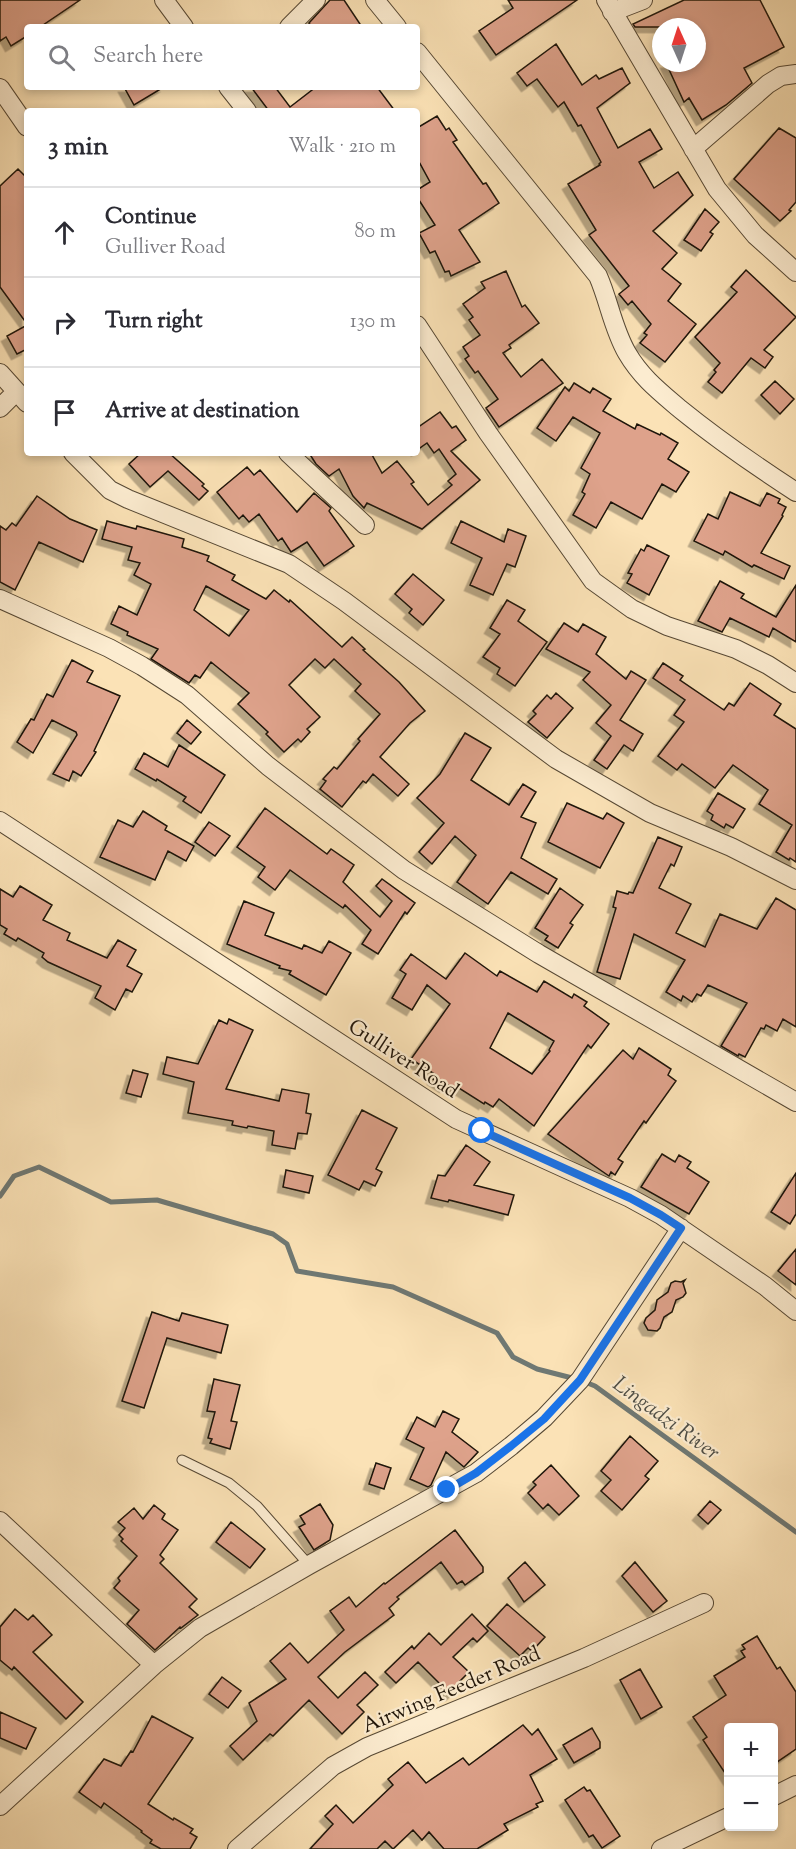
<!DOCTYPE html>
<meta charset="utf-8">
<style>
:root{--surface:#fff;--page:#f2f2f3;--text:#2b2b33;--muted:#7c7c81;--line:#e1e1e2}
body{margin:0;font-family:"Sorts Mill Goudy",serif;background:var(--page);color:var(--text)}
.controls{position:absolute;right:18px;bottom:18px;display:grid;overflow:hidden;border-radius:6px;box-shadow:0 3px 9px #0003}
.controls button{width:54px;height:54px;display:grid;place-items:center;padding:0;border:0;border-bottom:2px solid var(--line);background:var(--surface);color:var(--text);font:30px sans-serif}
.compass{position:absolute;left:652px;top:18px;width:54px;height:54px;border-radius:50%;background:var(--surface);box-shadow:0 3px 9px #0003;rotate:357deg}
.stop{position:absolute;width:18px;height:18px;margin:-14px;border:4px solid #1a73e8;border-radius:50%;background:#fff}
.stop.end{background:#1a73e8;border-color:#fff;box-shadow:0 2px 6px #0008}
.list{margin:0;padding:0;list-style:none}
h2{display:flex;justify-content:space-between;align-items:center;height:78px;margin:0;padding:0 24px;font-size:26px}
h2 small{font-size:20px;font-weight:400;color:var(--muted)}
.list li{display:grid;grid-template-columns:39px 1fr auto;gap:18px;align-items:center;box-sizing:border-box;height:90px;padding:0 24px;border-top:2px solid var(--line)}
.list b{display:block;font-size:22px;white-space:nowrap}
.list p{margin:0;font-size:20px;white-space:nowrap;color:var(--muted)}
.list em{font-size:20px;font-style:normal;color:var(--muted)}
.icon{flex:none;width:33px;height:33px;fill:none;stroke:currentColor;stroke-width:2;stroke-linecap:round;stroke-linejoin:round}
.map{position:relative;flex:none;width:796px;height:1849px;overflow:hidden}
.search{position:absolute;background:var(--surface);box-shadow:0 3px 9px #0003;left:24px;top:24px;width:396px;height:66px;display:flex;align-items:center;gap:15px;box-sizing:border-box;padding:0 21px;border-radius:6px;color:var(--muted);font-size:22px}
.panel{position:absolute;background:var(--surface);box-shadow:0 3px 9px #0003;left:24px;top:108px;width:396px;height:348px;border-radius:6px}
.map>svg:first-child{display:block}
</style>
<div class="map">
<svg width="796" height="1849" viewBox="0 0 796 1849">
<defs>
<filter id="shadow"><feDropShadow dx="-5.5" dy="5.5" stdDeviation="0" flood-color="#0004"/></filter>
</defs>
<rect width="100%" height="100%" fill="#fbe2b6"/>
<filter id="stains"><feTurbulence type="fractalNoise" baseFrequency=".00333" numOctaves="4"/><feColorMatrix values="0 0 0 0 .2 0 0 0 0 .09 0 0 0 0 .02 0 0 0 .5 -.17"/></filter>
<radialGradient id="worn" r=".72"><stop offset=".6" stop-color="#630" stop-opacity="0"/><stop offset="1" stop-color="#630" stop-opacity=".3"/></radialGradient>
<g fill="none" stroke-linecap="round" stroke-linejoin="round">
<path stroke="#6f7873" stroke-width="5" d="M0 1196 14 1176 39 1167 111 1202 157 1200 273 1234 287 1244 297 1271 393 1287 497 1333 513 1357 537 1369 580 1380 595 1386 796 1532"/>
</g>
<path fill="#dea28b" stroke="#1f1408" stroke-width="1.5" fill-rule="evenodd" filter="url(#shadow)" d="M0 0H80L40 27H27V36L11 46 6 37 0 41Z
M330 0H344L362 27H312L309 23Z
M508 0H577L496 55 479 31 513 8Z
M684 0H760L784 47 744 68 752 83 726 105 702 120 689 98 684 102 666 63H697V27H635L633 24Z
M556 44 582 85 596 75 599 79 622 68 630 83 597 108 618 148 650 129 662 149 639 162 654 188 678 172 693 195 653 231 677 253 662 269 681 284 668 301 696 324 665 362 640 343 647 335 644 333 651 324 632 301 628 305 619 294 629 286 589 235 596 230 568 184 600 165 599 164 601 162 581 125 578 126 564 102 558 107 537 79 527 86 517 73Z
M124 87H164L134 105Z
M251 87H275L290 107 316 87H377L395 111H269Z
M437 116 446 130 449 128 457 140 453 142 483 184 486 183 499 203 459 230 480 262 451 276 449 271 445 272 435 251 430 253 419 233 435 225 417 197V190L430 182 417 158V128Z
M779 128 796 138V202L789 210 791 211 780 221 734 179Z
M18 169 27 178V324L0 287V186Z
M705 209 719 222 710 232 713 234 701 251 684 240Z
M746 270 796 317 764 350 773 357 765 368 751 358 722 393 708 382 716 372 714 370 720 363 695 337 737 292 731 287Z
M506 271 522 307 525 305 539 323 509 345 511 348 503 353 521 377 542 359 563 383 499 427 486 408 498 399 478 371 475 373 465 359 469 356 463 347 480 335 469 320 473 317 463 304 485 288 481 282Z
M27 325V349L17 354 7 336Z
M775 381 794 399 780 414 761 395Z
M574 383 590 393 593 388 611 399 603 411 635 429 637 424 660 435 661 433 678 443 668 459 689 472 676 492 662 484 642 519 611 502 596 528 573 515 585 494 582 492 590 474 581 468 600 433 573 417 556 441 537 428 565 387 569 391Z
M440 412 452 428 456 426 466 440 451 451 480 480 422 529 367 503 364 508 353 496 339 469 329 476 316 464 309 453H371L382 473 397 461 414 482 411 484 428 505 452 485 448 481 456 474 439 449 434 453 427 443 417 450V428Z
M141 453H169L204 484 202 486 208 491 199 500 168 471 150 487 129 464Z
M247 467 254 475 260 470 297 512 314 493 331 508 329 511 354 546 324 566 307 542 291 552 282 538 278 541 259 514 249 522 243 515 239 519 217 492Z
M730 492 760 506 767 493 780 499 778 503 786 507 782 515 783 516 761 553 790 566 784 579 754 565 752 567 725 551 723 555 694 541 708 514 718 519Z
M37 496 70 519 97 530 83 562 39 542 15 590 0 582V526L6 530 12 523 16 526Z
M107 521 136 529 137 526 184 539 182 547 209 556 207 561 235 575 232 580 266 599 274 590 289 602 290 600 342 647 352 637 365 649 363 650 399 682 425 711 410 723 380 757 409 784 398 796 373 774 366 783 363 781 342 807 320 789 326 781 323 779 334 767 337 769 360 741 358 739 380 714 355 691 361 684 334 659 325 668 315 659 289 685 320 717 307 729 310 732 301 742 298 739 284 752 266 734 268 732 238 704 249 693 211 662 200 678 195 675 189 683 151 659 158 649 127 635 128 632 111 624 119 606 137 615 151 584 134 575 140 563 128 560 132 547 102 539ZM206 586 249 610 229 636 194 610Z
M461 521 504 542 508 529 526 536 515 567 507 564 493 595 470 585 482 558 451 543Z
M647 545 669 556 649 595 627 583 632 574 628 573 641 549 644 551Z
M413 574 444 600 423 625 409 613 412 609 395 594Z
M720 581 744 594 741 598 776 617 796 585V642L773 628 769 637 730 618 722 632 698 621Z
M507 600 525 610 518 621 547 642 515 686 497 674 500 668 483 657 500 634 490 628Z
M564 623 578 632 583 624 606 637 596 654 626 679 631 671 646 680 620 720 643 734 633 751 624 745 607 769 594 760 611 736 596 723 611 705 583 680 590 672 546 649Z
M72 660 93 671 87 682 120 696 94 751 96 752 81 776 73 771 69 781 53 774 77 735 76 732 52 720 33 753 17 742 31 719 34 720 47 694 53 697Z
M663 663 683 676 680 680 724 710 729 703 734 706 750 683 781 704 774 715 796 729V862L790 858 789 860 776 852 792 825 759 804 768 790 733 765 715 788 682 764 677 770 658 756 684 722 674 715 685 700 653 678Z
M556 693 573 708 547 738 528 722 536 714 533 711 547 695 551 699Z
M187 720 201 732 191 744 177 733Z
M465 733 491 748 471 780 509 805 523 784 536 792 521 817 536 823 521 858 557 879 548 894 511 872 488 904 457 882 476 855 455 836 432 864 419 852 444 823 417 798 440 774Z
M179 745 225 775 201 813 183 801 186 797 157 779 156 781 135 769 144 753 168 767Z
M718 793 745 809 733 828 726 824 724 828 711 820 713 815 707 811Z
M567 803 603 819 607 813 624 823 600 868 548 842Z
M265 808 327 854 331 849 354 865 343 882 380 917 392 901 376 886 382 879 415 903 407 914 405 912 378 954 362 944 371 930 345 905 343 908 290 870 275 890 258 877 265 867 237 847Z
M143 811 167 826 165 830 194 846 186 861 168 851 155 880 100 857 118 820 133 827Z
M209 822 230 836 215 856 195 842Z
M658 837 682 847 674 866 671 864 659 888 691 904 676 933 705 947 720 914 757 929 776 898 796 910V1027L783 1019 777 1031 766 1025 764 1029 761 1028 745 1057 739 1054 738 1056 721 1046 747 1003 708 985 701 996 697 994 692 1002 683 996 681 1001 666 992 685 960 634 934 620 979 597 972 616 908 613 907 617 891 628 894 629 892 633 893Z
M20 886 52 905 43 920 70 933 67 940 107 958 118 940 136 950 127 966 142 974 132 992 126 989 115 1010 95 998 101 986 48 962 42 957 44 953 18 938 16 941 4 934 7 929 0 925V889L13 897Z
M560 888 583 905 570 923 573 925 558 948 545 940 548 936 535 928Z
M244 901 274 913 265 935 302 949 304 945 322 953 329 941 351 953 326 995 289 974 291 971 279 968 280 966 227 944Z
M465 953 497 976 500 971 537 992 544 981 572 998 574 994 587 1002 584 1006 609 1024 591 1048 588 1045 534 1126 499 1099 493 1107 485 1102 484 1104 459 1088 457 1091 447 1084 445 1087 433 1079 436 1075 411 1059 450 1004 427 985 412 1010 392 998 406 974 400 970 411 954 446 979ZM508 1013 554 1041 549 1050 550 1051 532 1074 490 1048Z
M229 1019 253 1030 226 1089 279 1101 282 1089 309 1094 306 1113 311 1114 307 1134 298 1133 295 1149 272 1145 274 1131 248 1126 247 1128 232 1125 233 1121 188 1113 194 1082 163 1074 167 1057 198 1064 219 1020 227 1024Z
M639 1048 671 1069 668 1075 676 1081 646 1123 644 1121 618 1159 623 1162 615 1175 611 1172 609 1176 548 1134 623 1050 633 1059Z
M133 1070 148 1074 141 1097 126 1093Z
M362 1110 397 1128 376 1169 382 1172 375 1186 364 1181 359 1190 328 1175Z
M466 1145 490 1162 474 1185 514 1195 508 1215 449 1200 448 1202 431 1198 438 1175 445 1176Z
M662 1154 675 1162 679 1155 691 1162 687 1168 709 1182 689 1214 641 1187Z
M286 1170 313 1176 309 1193 283 1187Z
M796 1173V1214L790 1224 771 1212Z
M796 1249V1285L778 1271Z
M685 1280 683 1283 686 1293 683 1297 676 1300 672 1312 664 1317 660 1328 657 1331 648 1330 644 1323 646 1318 655 1310 657 1300 668 1292 671 1283 675 1281 681 1282Z
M152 1312 179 1321 182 1313 228 1325 221 1353 167 1338 144 1408 122 1401Z
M214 1379 240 1385 231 1421 237 1422 230 1449 210 1443 212 1439 208 1438 215 1412 207 1411Z
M443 1411 459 1419 452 1432 478 1452 464 1467 446 1452 431 1485 428 1487 410 1479 424 1448 406 1439 417 1417 435 1427Z
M630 1436 658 1461 645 1476 649 1479 622 1510 601 1491 611 1480 601 1471Z
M376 1463 391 1468 384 1489 369 1484Z
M551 1465 579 1496 559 1515 548 1504 543 1509 528 1493 536 1485 533 1482Z
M710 1501 721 1510 708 1524 698 1515Z
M320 1504 333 1525 330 1540 314 1550 299 1527 305 1524 300 1516Z
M154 1505 165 1514 162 1519 178 1530 160 1555 164 1559 160 1563 197 1599 189 1607 198 1615 181 1628 180 1627 155 1650 127 1624 139 1610 114 1588 120 1581 118 1578 137 1556 121 1541 123 1539 119 1535 125 1528 118 1522 134 1508 143 1519Z
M231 1522 265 1549 250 1568 216 1542Z
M455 1530 483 1567V1572L465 1585 462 1581 457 1584 441 1562 397 1597 399 1599 389 1608 394 1615 345 1652 318 1677 338 1698 365 1672 378 1685 357 1705 364 1712 342 1734 309 1700 273 1736 270 1734 243 1760 230 1746 257 1721 249 1703 286 1679 270 1661 290 1643 308 1663 344 1630 330 1611 349 1597 356 1607 384 1583 385 1584Z
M525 1562 545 1585 524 1602 508 1578Z
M635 1562 667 1601 653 1612 622 1576Z
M507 1604 545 1637 532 1651 528 1648 520 1656 487 1626Z
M15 1609 28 1620 33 1615 52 1635 33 1652 83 1702 66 1719 14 1667 12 1670 0 1660V1627Z
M472 1614 488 1631 477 1642 473 1638 453 1657 469 1672 458 1683 461 1686 451 1695 418 1662 396 1683 385 1672 412 1646 414 1649 429 1633 441 1645Z
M757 1636 777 1669 780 1667 796 1692V1749L774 1764V1728H729V1779L703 1740 707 1737 693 1717 726 1695 714 1676 745 1657 741 1651 745 1649 742 1645Z
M640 1669 662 1707 641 1719 620 1680Z
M222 1677 241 1691 228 1708 209 1694Z
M0 1712 36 1728 26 1749 0 1738Z
M152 1716 193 1738 148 1804 173 1820 174 1818 193 1829 190 1833 197 1837 190 1849H161L150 1843 152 1840 141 1832 142 1831 104 1803 101 1808 79 1792 104 1759 121 1766 131 1751 133 1752Z
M523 1725 532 1735 538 1729 557 1759 530 1775 543 1801 536 1804 538 1807 504 1824 508 1830 477 1849H444L429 1832 422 1840 413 1830 393 1849 385 1841 377 1849H310L333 1824 325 1816 336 1805 353 1823 393 1785 388 1779 408 1762 426 1783 463 1758 469 1765Z
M592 1728 600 1742V1748L574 1763 563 1745Z
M584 1787 587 1791 590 1790 620 1836 602 1848 593 1835 589 1837 565 1800Z"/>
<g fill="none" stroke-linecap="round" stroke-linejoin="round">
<g stroke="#564834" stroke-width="11">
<path id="service" d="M182 1460 229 1483 257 1506 309 1565"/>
</g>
<g stroke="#564834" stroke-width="20">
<path id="minor" d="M164 0 184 27
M375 0 397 27
M606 0 717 189 755 235 796 272
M612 12 643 0
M289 27 316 0
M417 52 598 276C609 301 613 329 627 353 641 377 659 391 680 409 717 439 756 466 796 492
M228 87 247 111
M0 88 27 127
M693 149 768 84 781 76 796 74
M417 325 488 433 593 581 632 609 667 626 736 649 768 665 796 683
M0 373 27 403
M0 408 16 392
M73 453 110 490 128 499 289 564 344 601 556 759 650 813 731 847 796 880
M288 453 365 525
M0 599 109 648 142 666 187 695 268 766 404 870 539 954 796 1102
M0 821 456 1119 630 1198 661 1215 765 1286 796 1311
M0 1521 154 1665
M774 1796 796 1785
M0 1806 154 1665 200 1628 309 1565 476 1473 511 1446 544 1418 580 1380 681 1228
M237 1849 333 1766 367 1747 584 1658 704 1603
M661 1849 728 1817"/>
</g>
<use href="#service" stroke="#fcecd0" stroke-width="9"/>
<use href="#minor" stroke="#fcecd0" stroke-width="18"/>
</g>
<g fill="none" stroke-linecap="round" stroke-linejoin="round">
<path stroke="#1a73e8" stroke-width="8" d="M447 1490 476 1473 511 1446 544 1419 580 1380 681 1228 661 1215 630 1198 482 1131"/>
</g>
<g text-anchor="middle" stroke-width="4.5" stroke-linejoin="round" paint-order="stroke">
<g font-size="21" fill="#1f1408" stroke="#fcecd0">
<text transform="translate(404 1058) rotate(33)" y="7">Gulliver Road</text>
<text transform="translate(451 1689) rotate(-23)" y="7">Airwing Feeder Road</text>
</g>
<g font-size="22" font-style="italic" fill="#4e4e46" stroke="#fcecd0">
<text transform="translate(667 1417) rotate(36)" y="8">Lingadzi River</text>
</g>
</g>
<rect width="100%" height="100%" filter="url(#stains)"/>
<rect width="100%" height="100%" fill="url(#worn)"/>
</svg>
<div class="controls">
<button>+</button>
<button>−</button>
</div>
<svg class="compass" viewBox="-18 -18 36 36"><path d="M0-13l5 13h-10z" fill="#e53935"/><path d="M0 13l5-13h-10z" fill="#7c7c81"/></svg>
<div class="stop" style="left:482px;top:1131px"></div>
<div class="stop end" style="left:447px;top:1490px"></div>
<div class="search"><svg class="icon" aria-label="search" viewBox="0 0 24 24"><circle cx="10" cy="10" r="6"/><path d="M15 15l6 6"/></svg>Search here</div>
<section class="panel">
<h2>3 min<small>Walk · 210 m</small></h2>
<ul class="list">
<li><svg class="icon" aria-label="ahead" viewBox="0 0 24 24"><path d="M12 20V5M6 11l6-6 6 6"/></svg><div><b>Continue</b><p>Gulliver Road</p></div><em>80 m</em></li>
<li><svg class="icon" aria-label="right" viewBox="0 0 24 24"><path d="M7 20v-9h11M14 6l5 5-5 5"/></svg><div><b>Turn right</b></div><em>130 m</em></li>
<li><svg class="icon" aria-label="arrive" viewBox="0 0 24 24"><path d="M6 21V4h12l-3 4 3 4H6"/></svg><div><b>Arrive at destination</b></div></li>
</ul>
</section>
</div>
